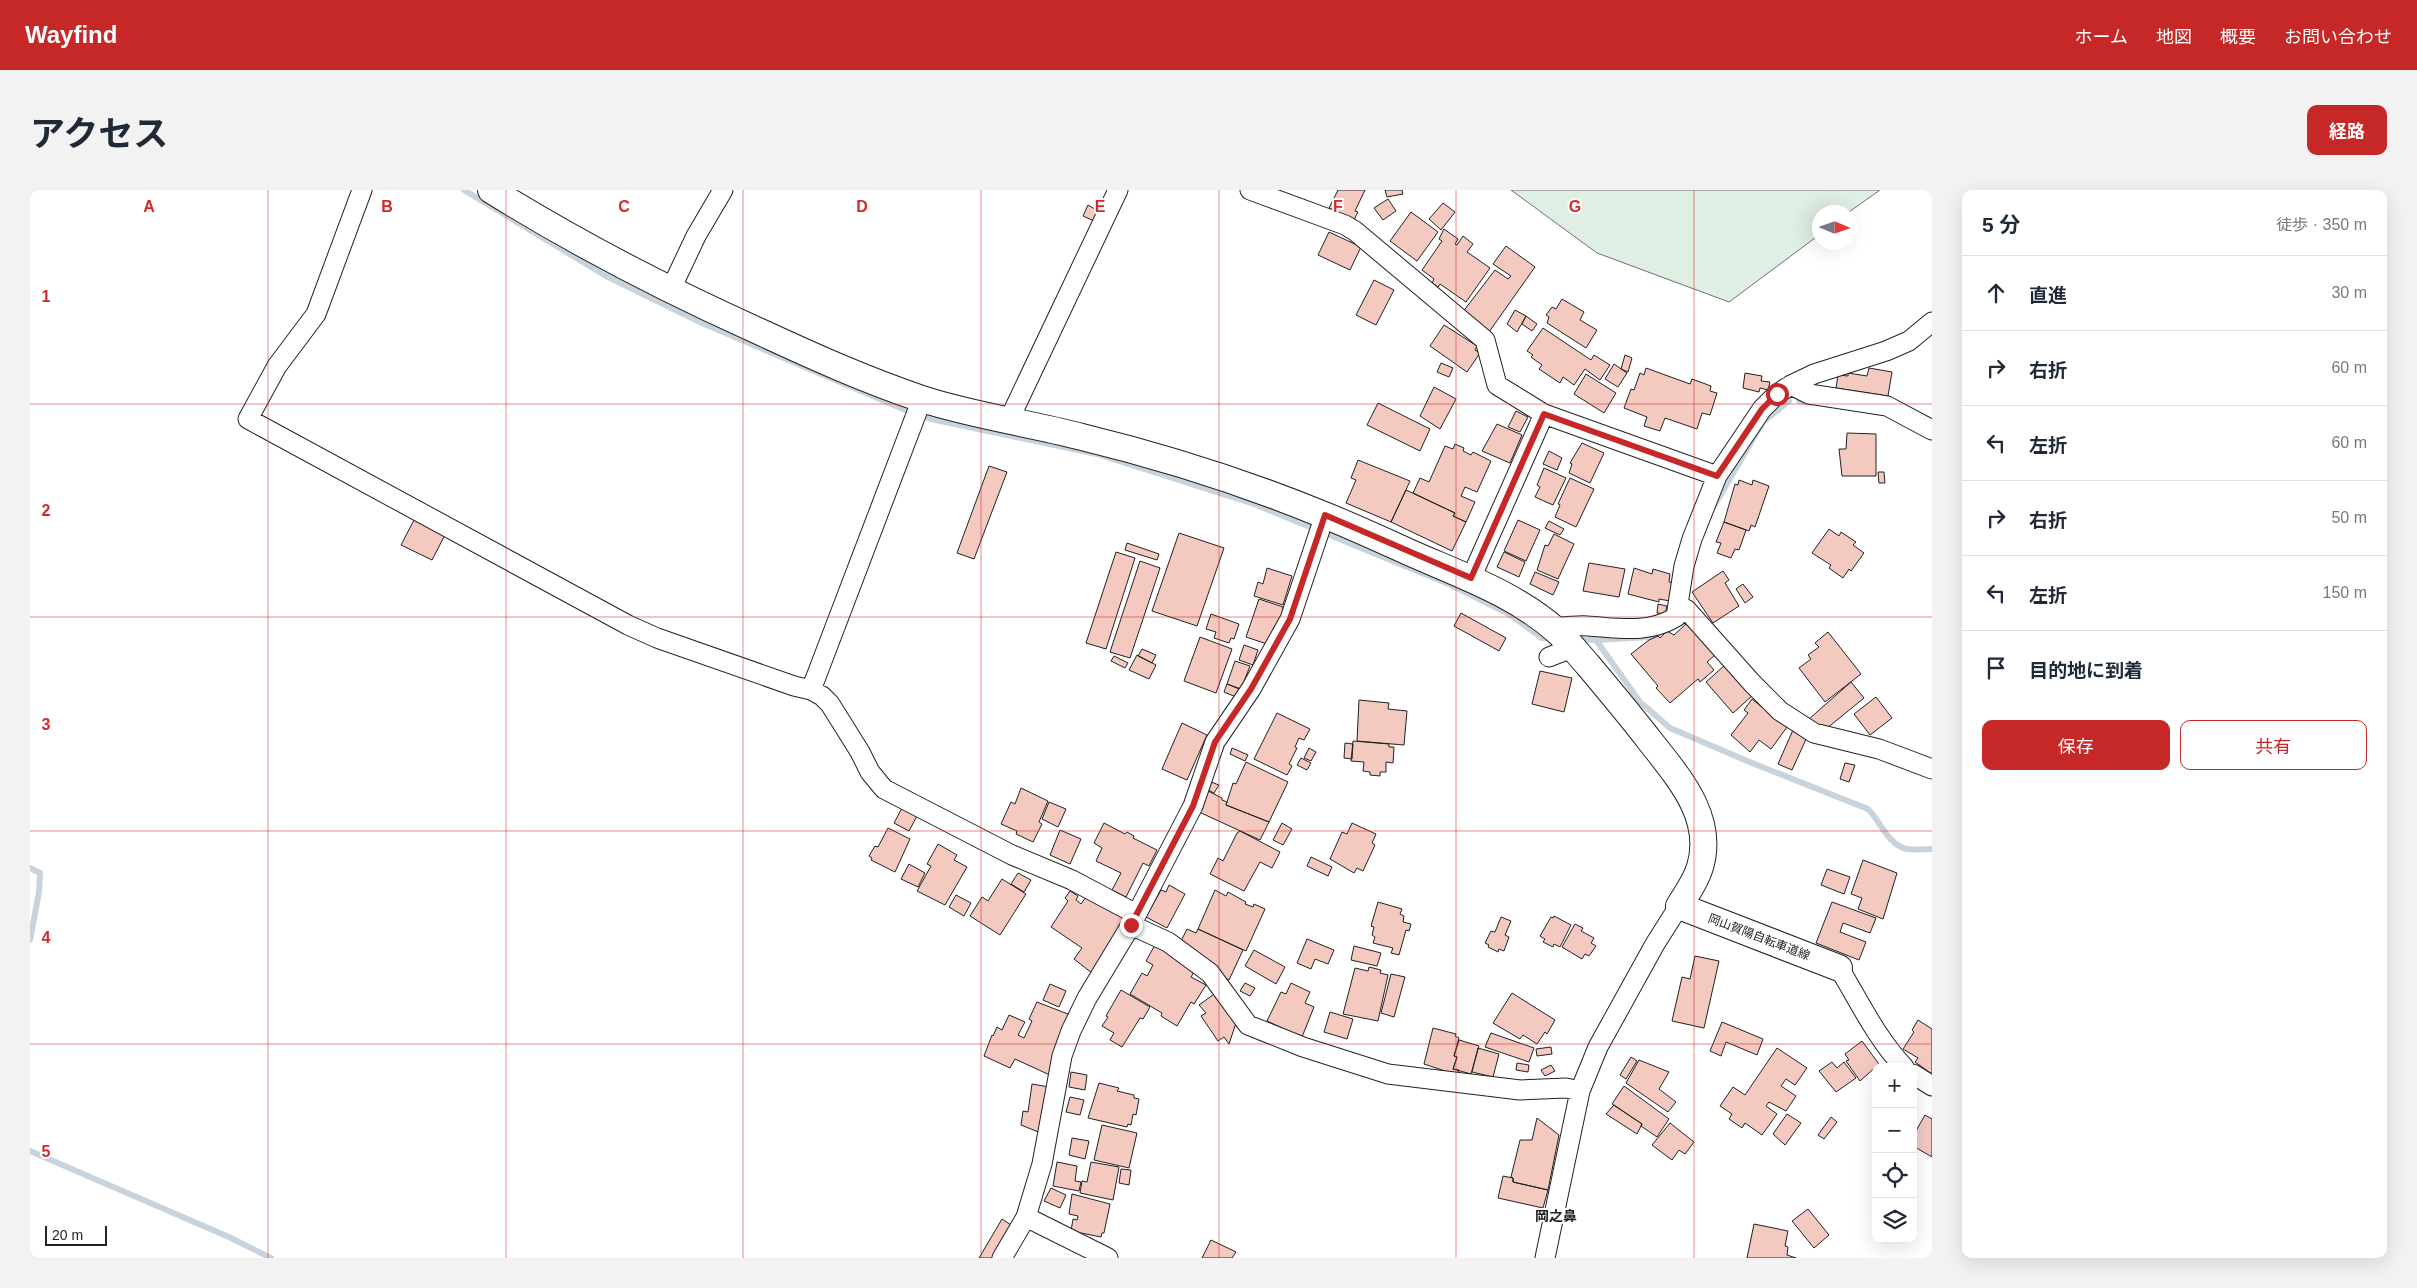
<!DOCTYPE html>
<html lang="ja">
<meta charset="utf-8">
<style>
:root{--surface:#fff;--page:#f2f2f3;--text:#1f2937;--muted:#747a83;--line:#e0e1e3;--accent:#c62828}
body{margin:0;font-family:Helvetica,"Noto Sans JP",sans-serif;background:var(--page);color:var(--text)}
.controls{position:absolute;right:15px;bottom:15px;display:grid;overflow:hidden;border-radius:10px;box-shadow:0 5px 20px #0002}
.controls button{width:45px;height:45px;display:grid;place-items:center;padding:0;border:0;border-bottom:1px solid var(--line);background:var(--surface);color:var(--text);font:25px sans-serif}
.compass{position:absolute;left:1782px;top:15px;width:45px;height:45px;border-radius:50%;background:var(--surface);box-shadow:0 5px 20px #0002;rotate:92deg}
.scale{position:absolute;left:15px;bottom:12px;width:62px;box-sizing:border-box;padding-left:5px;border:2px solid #222;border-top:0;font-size:14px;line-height:18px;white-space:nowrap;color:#222;-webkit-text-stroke:4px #fff;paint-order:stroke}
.stop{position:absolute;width:15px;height:15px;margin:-11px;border:4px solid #c62828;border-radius:50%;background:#fff}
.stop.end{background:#c62828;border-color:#fff;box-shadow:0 1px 5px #0008}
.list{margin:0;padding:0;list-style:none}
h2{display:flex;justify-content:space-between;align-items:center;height:65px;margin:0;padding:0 20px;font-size:21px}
h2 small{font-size:16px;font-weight:400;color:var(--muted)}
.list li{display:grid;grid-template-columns:32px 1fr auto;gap:15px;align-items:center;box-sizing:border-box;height:75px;padding:0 20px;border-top:1px solid var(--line)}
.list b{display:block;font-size:19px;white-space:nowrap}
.list em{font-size:16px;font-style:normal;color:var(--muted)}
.actions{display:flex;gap:10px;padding:15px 20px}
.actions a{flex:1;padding:11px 0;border:1px solid var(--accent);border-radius:10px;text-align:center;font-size:18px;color:var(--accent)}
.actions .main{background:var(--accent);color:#fff}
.icon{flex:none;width:28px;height:28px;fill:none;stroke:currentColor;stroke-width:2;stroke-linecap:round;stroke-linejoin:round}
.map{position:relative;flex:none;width:1902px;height:1068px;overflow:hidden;border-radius:10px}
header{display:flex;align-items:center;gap:30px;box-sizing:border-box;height:70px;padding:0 25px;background:var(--accent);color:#fff}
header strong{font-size:24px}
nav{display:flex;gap:28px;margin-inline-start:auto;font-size:18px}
.intro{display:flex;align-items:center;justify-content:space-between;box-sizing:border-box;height:120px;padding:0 30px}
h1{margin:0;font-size:35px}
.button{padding:12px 22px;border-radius:10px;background:var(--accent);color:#fff;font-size:18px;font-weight:700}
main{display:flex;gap:30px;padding:0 30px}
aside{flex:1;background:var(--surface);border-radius:10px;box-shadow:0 5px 20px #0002}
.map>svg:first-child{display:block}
</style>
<header>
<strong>Wayfind</strong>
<nav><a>ホーム</a><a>地図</a><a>概要</a><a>お問い合わせ</a></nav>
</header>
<div class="intro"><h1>アクセス</h1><a class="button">経路</a></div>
<main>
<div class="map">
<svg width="1902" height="1068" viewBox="0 0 1902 1068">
<rect width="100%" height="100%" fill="#fff"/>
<path fill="#e0efe3" stroke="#6f6f6f" d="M1481 0H1850L1819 22H1790L1789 45 1699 112 1567 63Z"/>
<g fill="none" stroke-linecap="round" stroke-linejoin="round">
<path stroke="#c7d3dd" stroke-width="6" d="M434 0 576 86 672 133 880 222 901 229 1067 264 1224 314 1421 395 1479 424 1512 448 1524 449
M1769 211 1781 213
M1684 316 1733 232 1759 211
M1546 449 1566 450 1610 512 1640 538 1722 573 1838 619C1851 632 1858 655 1877 659 1885 660 1894 659 1902 659
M1566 450 1620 447 1629 443
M0 678 10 683 9 702 0 750
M0 961 199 1047 241 1068"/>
</g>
<path fill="#f3c9c0" stroke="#222" d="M1308 0H1335L1325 21 1328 22 1324 30 1299 18Z
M1355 0H1372L1373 4 1357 7Z
M1358 9 1366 21 1353 30 1344 18Z
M1413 13 1425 22 1411 40 1399 29Z
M1058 15 1068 21 1064 31 1053 26Z
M1381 22 1408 42 1387 71 1360 51Z
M1414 39 1428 49 1425 54 1427 55 1433 46 1443 54 1437 62 1460 78 1436 112 1410 94 1408 97 1402 93 1404 89 1392 80 1412 51 1409 49Z
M1299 42 1331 57 1320 80 1288 65Z
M1476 56 1505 77 1459 142 1432 123 1465 80 1478 89 1481 86 1463 74Z
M1344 90 1364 100 1346 135 1326 125Z
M1532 109 1554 122 1550 130 1567 140 1556 158 1517 133 1519 127 1516 125 1522 117 1526 119Z
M1485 120 1496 126 1487 142 1477 134Z
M1496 126 1507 134 1502 141 1492 134Z
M1414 135 1447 156 1445 160 1450 163 1437 182 1400 156Z
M1513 138 1561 170 1564 165 1580 175 1570 190 1555 179 1544 195 1533 187 1530 193 1509 179 1512 175 1501 167 1503 165 1497 161Z
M1595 165 1602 168 1598 182 1591 179Z
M1411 173 1423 178 1419 187 1407 182Z
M1584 174 1597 183 1588 197 1575 189Z
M1616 178 1660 194 1662 189 1681 196 1680 201 1687 203 1680 225 1672 223 1667 239 1635 228 1630 241 1614 236 1617 227 1594 218 1601 199 1604 200 1610 183 1614 185Z
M1839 178 1862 182 1858 206 1806 198 1808 185 1818 186V183L1837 186Z
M1715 183 1732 186 1731 191 1740 192 1738 200 1730 198 1729 202 1713 198Z
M1556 184 1586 203 1574 223 1544 204Z
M1404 197 1426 209 1410 239 1390 226Z
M1348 213 1400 239 1390 261 1337 235Z
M1486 221 1498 227 1490 242 1478 237Z
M1467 234 1492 245 1480 273 1452 261Z
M1817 243 1846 244V286H1812L1809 259H1816Z
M1552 253 1574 263 1560 293 1539 283 1542 274 1540 273Z
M1425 254 1434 258 1433 261 1441 265 1443 262 1461 271 1447 302 1435 297 1431 306 1445 312 1436 332 1423 326 1425 323 1383 303 1390 288 1399 292 1415 256 1423 259Z
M1519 261 1532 268 1527 280 1513 274Z
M1328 270 1380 291 1361 332 1316 313 1326 290 1321 288Z
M959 276 977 282 944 369 927 363Z
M1514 278 1536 288 1523 315 1505 307 1510 297 1507 295Z
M1848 282H1854L1855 293H1849Z
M1540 288 1564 299 1546 337 1525 327 1530 315 1528 314Z
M1709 290 1722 295 1723 290 1739 296 1725 337 1721 335 1719 341 1694 332 1705 294 1708 295Z
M1376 300 1425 323 1423 326 1436 332 1422 361 1361 332Z
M384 330 415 345 402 370 371 355Z
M1488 330 1510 340 1496 371 1474 361Z
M1519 331 1534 339 1530 345 1515 338Z
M1694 332 1716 340 1709 360 1705 359 1701 368 1687 363 1691 353 1686 352Z
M1799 339 1809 346 1811 342 1826 352 1823 355 1834 363 1821 381 1819 379 1813 388 1799 378 1801 375 1782 363Z
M1149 343 1194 358 1167 436 1122 421Z
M1524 344 1544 354 1528 389 1507 380 1515 355 1518 356Z
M1097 353 1129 364 1127 370 1095 360Z
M1086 362 1105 368 1076 459 1056 453Z
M1474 362 1495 372 1489 387 1467 377Z
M1110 371 1130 378 1100 468 1080 462Z
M1559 373 1595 379 1589 407 1553 401Z
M1237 378 1262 386 1253 415 1224 406 1228 392 1233 394Z
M1604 378 1622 384 1623 379 1640 384 1639 392 1644 393 1640 411 1629 409V412L1598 404Z
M1693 381 1699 390 1695 393 1709 416 1683 433 1662 402Z
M1505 382 1529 392 1523 405 1500 394Z
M1713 394 1723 407 1715 413 1706 399Z
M1229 409 1253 417 1252 426 1240 455 1216 447Z
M1628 414 1637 416 1635 424 1627 423Z
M1431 423 1476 448 1469 461 1424 436Z
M1181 424 1209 434 1204 449 1201 448 1199 453 1184 448 1186 442 1176 439Z
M1657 433 1685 465 1677 472 1684 480 1670 492 1668 489 1640 513 1626 498 1628 496 1601 464 1619 450 1628 446 1630 448 1637 441 1644 445Z
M1798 442 1831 484 1795 512 1769 478 1781 469 1778 465 1789 457 1785 453Z
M1170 447 1202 459 1186 503 1154 491Z
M1214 455 1228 460 1223 475 1209 470Z
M1112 459 1126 465 1122 473 1108 466Z
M1107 465 1126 475 1119 489 1099 480Z
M1084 466 1098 473 1095 478 1081 471Z
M1205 471 1220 476 1211 499 1197 494Z
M1696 474 1723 505 1703 523 1676 492Z
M1510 481 1542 488 1534 522 1502 514Z
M1821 492 1834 508 1796 539 1779 529Z
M1197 494 1209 499 1206 507 1194 502Z
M1846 507 1862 528 1840 545 1824 524Z
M1722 509 1757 537 1741 559 1729 550 1720 562 1701 545 1718 523 1714 520Z
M1329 510 1359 513 1358 519 1377 521 1374 555 1327 551Z
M1247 523 1280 539 1274 550 1269 548 1265 557 1267 558 1259 574 1262 576 1257 585 1224 569Z
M1152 533 1177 545 1157 590 1132 579Z
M1763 540 1777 547 1762 580 1748 574Z
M1323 551 1359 554V557H1364L1363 573 1356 572V582H1350V586L1340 585V582L1333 581 1334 572 1321 571Z
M1315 553 1323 554 1322 569 1314 568Z
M1202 558 1218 565 1215 571 1200 564Z
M1279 558 1286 562 1281 571 1274 568Z
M1271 568 1281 573 1277 580 1267 575Z
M1216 572 1258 592 1239 632 1196 615 1203 593 1206 594Z
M1815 573 1825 575 1819 592 1810 589Z
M1181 592 1189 595 1184 603 1178 600Z
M991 598 1018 611 1009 632 1012 634 1003 652 986 644 987 641 971 634 981 612 985 614Z
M1178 601 1192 608V610L1197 612 1196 615 1239 632 1230 650 1169 622Z
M1019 612 1036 619 1028 637 1012 629Z
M872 618 887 626 879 641 864 633Z
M1074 633 1095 644 1097 642 1104 646 1103 648 1127 660 1119 676 1113 673 1096 707 1082 700 1091 683 1066 671 1072 658 1064 653Z
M1252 633 1262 639 1253 655 1243 650Z
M1322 633 1346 644 1342 653 1345 655 1333 681 1327 678 1324 683 1300 669 1312 642 1317 644Z
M858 638 880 649 865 682 841 670 842 668 839 666 845 656 848 657Z
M1030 640 1051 649 1040 674 1020 665Z
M1210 641 1250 662 1242 678 1230 672 1214 701 1180 684 1188 668 1193 671 1207 643Z
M908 654 927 665 924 670 937 677 915 715 887 701 901 676 897 674Z
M1281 667 1302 677 1298 686 1277 676Z
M1833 670 1867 683 1853 729 1828 719 1832 708 1821 704Z
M879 674 895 683 888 697 871 689Z
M1797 679 1820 687 1814 704 1791 695Z
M988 683 1001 690 994 702 981 694Z
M972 689 996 704 970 745 940 726 952 707 958 711Z
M1139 695 1155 704 1137 738 1116 727 1131 700 1136 702Z
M1185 700 1196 706 1198 702 1216 712 1215 714 1223 717 1224 714 1235 719 1216 761 1168 739Z
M1040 701 1048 706 1046 710 1051 714 1056 707 1097 729 1062 783 1044 769 1052 758 1021 737 1038 711 1035 708Z
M926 705 941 713 934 726 919 717Z
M1348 712 1372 719 1370 724 1374 726 1373 732 1381 734 1379 741 1376 740 1369 765 1361 763 1363 758 1343 753 1345 747 1342 745 1344 737 1341 736Z
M1802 712 1846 728 1840 743 1813 733 1810 742 1836 752 1829 770 1786 753Z
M1524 726 1541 735 1530 757 1524 754 1523 757 1513 752 1515 749 1510 746 1521 727 1523 728Z
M1471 727 1481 731 1475 745 1479 747 1474 761 1469 759 1468 762 1458 757 1459 755 1455 753 1461 741 1465 742Z
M1545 734 1553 738 1551 741 1564 748 1561 753 1566 756 1559 766 1555 764 1552 769 1532 757Z
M1157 739 1166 743 1168 739 1213 760 1199 790 1186 784 1149 755Z
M1277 749 1304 760 1298 774 1285 769 1281 779 1267 773Z
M1126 753 1167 777 1161 787 1176 795 1164 814 1161 812 1147 836 1131 826 1132 823 1100 804 1112 783 1117 786 1123 775 1116 771Z
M1324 756 1351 763 1347 776 1321 770Z
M1224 760 1255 777 1246 794 1215 776Z
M1665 766 1689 771 1674 838 1642 831 1652 787 1660 789Z
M1339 777 1351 780 1350 783 1358 785 1348 831 1313 824 1325 778 1338 781Z
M1361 784 1375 787 1364 827 1351 823Z
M1215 793 1225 798 1220 806 1210 801Z
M1261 793 1280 802 1275 813 1284 817 1272 847 1237 831 1251 802 1256 804Z
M1020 794 1036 801 1029 817 1013 810Z
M1091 800 1120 817 1113 829 1110 828 1092 857 1080 850 1084 843 1072 836 1078 827 1076 826Z
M1187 802 1207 830 1199 854 1194 847 1188 851 1171 826 1176 823 1169 815Z
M1482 803 1525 830 1517 844 1515 842 1507 854 1493 845 1490 849 1463 833Z
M1007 812 1043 826 1022 886 985 869 980 878 954 866 962 845 963 846 967 837 972 840 979 825 995 832 988 845 994 848 1002 831 999 829Z
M1300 822 1323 829 1317 849 1294 842Z
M1888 830 1902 839V884L1885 872 1888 868 1873 859 1884 842 1882 840Z
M1692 832 1733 849 1727 865 1696 852 1691 866 1680 861Z
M1403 838 1426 844 1425 846 1429 848 1424 866 1427 867 1423 879 1429 880 1427 885 1394 874Z
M1461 843 1504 858 1499 872 1455 857Z
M1429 850 1449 856 1441 884 1423 879 1427 867 1424 866Z
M1832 851 1849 874 1830 891 1816 871 1819 870 1815 864Z
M1521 857 1522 864 1507 866 1506 859Z
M1448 858 1469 864 1463 887 1442 882Z
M1747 858 1777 878 1765 895 1756 889 1751 896 1766 906 1756 921 1739 912 1736 916 1747 924 1732 945 1715 933 1712 938 1699 929 1702 924 1690 916 1703 897 1715 905Z
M1601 867 1607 871 1596 889 1590 885Z
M1609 870 1639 882 1629 899 1646 912 1638 922 1596 893Z
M1802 872 1807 878 1814 872 1826 888 1806 902 1789 881Z
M1487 873 1499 875 1498 882 1486 880Z
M1521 875 1525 881 1515 886 1511 880Z
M1041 882 1057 885 1055 900 1039 897Z
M1069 893 1089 898 1087 901 1104 905V908L1109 909 1106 925 1103 924 1101 935 1098 934 1097 937 1058 928Z
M1002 894 1019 897 1011 943 991 935 993 921 998 922Z
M1594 896 1639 929 1627 947 1611 936 1612 934 1582 914Z
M1040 907 1054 910 1050 925 1036 922Z
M1584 915 1612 934 1607 944 1576 924Z
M1757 924 1771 933 1755 955 1743 944Z
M1895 925 1902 929V967L1883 956V946Z
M1801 927 1807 932 1794 949 1788 945Z
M1507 928 1529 945 1518 1000 1483 992V988L1481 987 1490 950H1502Z
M1640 933 1664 952 1655 964 1649 960 1642 970 1622 955Z
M1072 935 1107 943 1099 978 1064 970Z
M1042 948 1059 951 1055 969 1039 965Z
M1027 972 1047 976 1045 991 1051 992 1049 1001 1023 996Z
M1061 972 1089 977 1083 1010 1050 1003 1052 991 1057 992Z
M1091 979 1101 980 1099 995 1089 993Z
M1473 986 1483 988V992L1518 1000 1513 1018 1468 1008Z
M1021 998 1036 1005 1030 1018 1014 1011Z
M1042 1004 1080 1014 1074 1043H1072L1071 1047 1041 1041 1043 1029 1047 1030 1048 1026 1039 1024Z
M1778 1019 1799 1045 1784 1058 1762 1031Z
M972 1029 981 1035 962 1068H949Z
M1724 1034 1758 1041 1755 1056 1758 1057 1757 1065 1766 1068H1717Z
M1181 1050 1206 1062 1202 1068H1172Z"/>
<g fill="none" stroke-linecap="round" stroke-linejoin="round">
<g stroke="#222" stroke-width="21">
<path id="street" d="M332 0 286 124 247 176 218 229 598 435 627 448 764 496 781 500 792 506 800 514 830 562 840 582 854 599 982 665 1042 690 1106 724
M1220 0 1315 35 1325 41 1455 150 1467 195 1514 224 1687 286
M640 101 666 46 693 0
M1761 195 1779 204 1857 216 1902 240
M978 232 1088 0
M1441 388 1514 224
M1649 415 1657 420 1722 493 1750 521 1784 543 1849 559 1902 579
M1523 438C1534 437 1547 435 1558 436 1589 438 1618 444 1646 427L1654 376 1662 349 1687 286 1732 219 1747 204 1761 195 1784 184 1856 161 1879 151 1902 132
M1519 467 1542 458
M781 500 892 209
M1101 735 1138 752 1180 783 1218 835 1273 857 1358 884 1490 900 1536 898 1550 901
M1809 778C1829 811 1847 849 1874 877
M1883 884 1902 896
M996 1027 1078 1068
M972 1068 996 1027 1012 974 1032 866 1041 841 1057 808 1101 735 1163 616 1185 552 1221 499 1260 429 1295 325
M1515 1068 1550 901 1568 857 1625 754 1649 716"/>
</g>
<g stroke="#222" stroke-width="28">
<path id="secondary" d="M461 0C546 53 635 99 726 140 780 165 835 190 892 209 944 226 999 233 1052 247 1134 267 1216 293 1294 325 1324 337 1354 351 1383 364 1433 386 1487 405 1528 442 1539 452 1548 464 1558 475 1579 500 1600 525 1620 551 1648 587 1685 627 1670 677 1666 691 1657 703 1649 716L1809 778"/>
</g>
<use href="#street" stroke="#fff" stroke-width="19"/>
<use href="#secondary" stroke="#fff" stroke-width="26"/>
</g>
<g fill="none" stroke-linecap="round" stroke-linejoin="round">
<path stroke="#c62828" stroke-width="6" d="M1101 735 1163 616 1185 552 1221 499 1260 429 1295 325 1441 388 1514 224 1687 286 1732 219 1747 204"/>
</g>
<path fill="none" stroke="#d62828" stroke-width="1" stroke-opacity="0.55" d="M238 0V1068M476 0V1068M713 0V1068M951 0V1068M1189 0V1068M1426 0V1068M1664 0V1068M0 214H1902M0 427H1902M0 641H1902M0 854H1902"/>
<g text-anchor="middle" stroke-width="4" stroke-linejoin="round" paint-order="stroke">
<g font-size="12" fill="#222" stroke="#fff">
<text transform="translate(1729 747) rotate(21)" y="4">岡山賀陽自転車道線</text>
</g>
<g font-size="14" font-weight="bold" fill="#222" stroke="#fff">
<text x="1526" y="1031">岡之鼻</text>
</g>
</g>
<g font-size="16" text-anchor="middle" font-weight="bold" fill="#d62828" stroke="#fff" stroke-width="4" stroke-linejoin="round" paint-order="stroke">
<text x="119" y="22">A</text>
<text x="357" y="22">B</text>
<text x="594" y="22">C</text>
<text x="832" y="22">D</text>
<text x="1070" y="22">E</text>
<text x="1308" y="22">F</text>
<text x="1545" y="22">G</text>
<text x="16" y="112">1</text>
<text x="16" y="326">2</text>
<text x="16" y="540">3</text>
<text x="16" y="753">4</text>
<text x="16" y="967">5</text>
</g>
</svg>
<div class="controls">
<button>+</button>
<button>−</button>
<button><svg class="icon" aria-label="locate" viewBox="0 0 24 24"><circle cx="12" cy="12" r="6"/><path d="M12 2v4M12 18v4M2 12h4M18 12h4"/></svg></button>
<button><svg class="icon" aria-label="layers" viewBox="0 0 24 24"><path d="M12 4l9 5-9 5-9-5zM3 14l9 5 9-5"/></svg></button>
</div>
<svg class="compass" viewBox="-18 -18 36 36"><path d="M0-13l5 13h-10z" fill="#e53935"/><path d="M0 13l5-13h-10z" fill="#747a83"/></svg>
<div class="scale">20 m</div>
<div class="stop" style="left:1747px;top:204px"></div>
<div class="stop end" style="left:1101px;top:735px"></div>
</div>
<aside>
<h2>5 分<small>徒歩 · 350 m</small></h2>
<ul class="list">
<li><svg class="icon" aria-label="ahead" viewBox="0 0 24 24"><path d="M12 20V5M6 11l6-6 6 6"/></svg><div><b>直進</b></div><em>30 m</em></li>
<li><svg class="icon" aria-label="right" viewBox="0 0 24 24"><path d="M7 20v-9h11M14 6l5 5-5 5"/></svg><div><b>右折</b></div><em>60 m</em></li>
<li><svg class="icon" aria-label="left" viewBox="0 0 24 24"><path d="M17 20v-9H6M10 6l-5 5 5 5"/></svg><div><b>左折</b></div><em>60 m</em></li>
<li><svg class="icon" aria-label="right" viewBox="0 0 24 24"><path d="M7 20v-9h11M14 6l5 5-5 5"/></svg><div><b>右折</b></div><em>50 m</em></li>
<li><svg class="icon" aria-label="left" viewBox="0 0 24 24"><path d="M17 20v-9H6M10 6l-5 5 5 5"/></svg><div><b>左折</b></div><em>150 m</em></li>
<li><svg class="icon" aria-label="arrive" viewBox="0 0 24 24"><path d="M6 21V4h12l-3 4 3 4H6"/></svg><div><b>目的地に到着</b></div></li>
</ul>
<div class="actions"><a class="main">保存</a><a>共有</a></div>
</aside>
</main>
